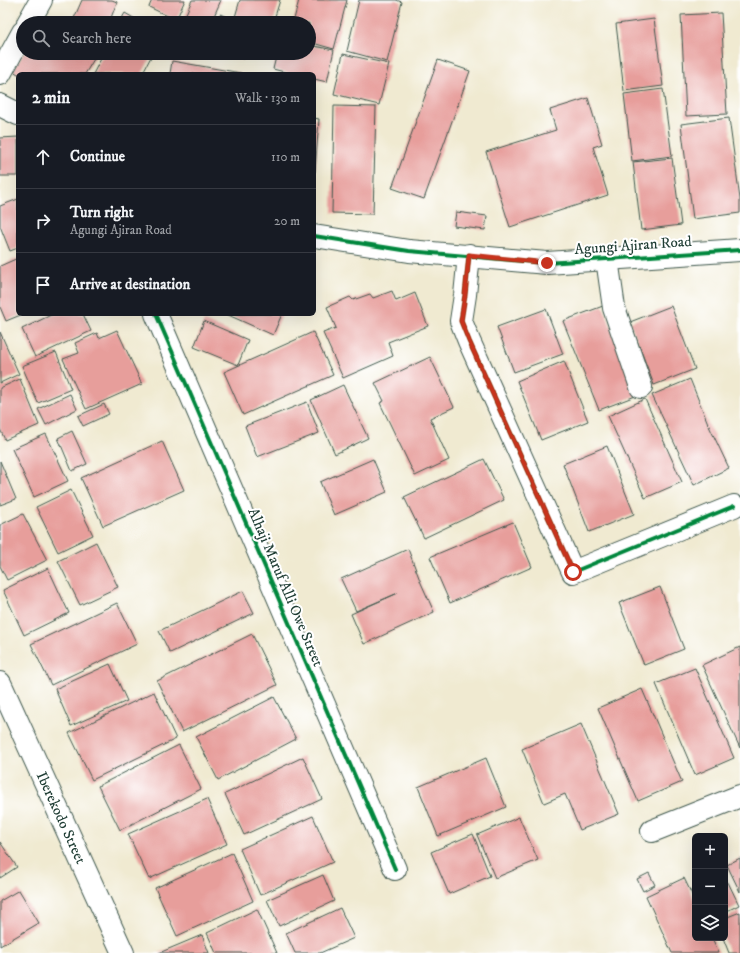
<!DOCTYPE html>
<meta charset="utf-8">
<style>
:root{--surface:#171b24;--page:#242831;--text:#f1f3f6;--muted:#9ea1a6;--line:#363941}
body{margin:0;font-family:"IM FELL DW Pica",serif;background:var(--page);color:var(--text)}
.controls{position:absolute;right:12px;bottom:12px;display:grid;overflow:hidden;border-radius:6px;box-shadow:0 4px 16px #0002}
.controls button{width:36px;height:36px;display:grid;place-items:center;padding:0;border:0;border-bottom:1px solid var(--line);background:var(--surface);color:var(--text);font:20px sans-serif}
.stop{position:absolute;width:12px;height:12px;margin:-9px;border:3px solid #c8321e;border-radius:50%;background:#fff}
.stop.end{background:#c8321e;border-color:#fff;box-shadow:0 1px 4px #0008}
.list{margin:0;padding:0;list-style:none}
h2{display:flex;justify-content:space-between;align-items:center;height:52px;margin:0;padding:0 16px;font-size:17px}
h2 small{font-size:13px;font-weight:400;color:var(--muted)}
.list li{display:grid;grid-template-columns:26px 1fr auto;gap:12px;align-items:center;box-sizing:border-box;height:64px;padding:0 16px;border-top:1px solid var(--line)}
.list b{display:block;font-size:15px;white-space:nowrap}
.list p{margin:0;font-size:13px;white-space:nowrap;color:var(--muted)}
.list em{font-size:13px;font-style:normal;color:var(--muted)}
.icon{flex:none;width:22px;height:22px;fill:none;stroke:currentColor;stroke-width:2;stroke-linecap:round;stroke-linejoin:round}
.map{position:relative;flex:none;width:740px;height:953px;overflow:hidden}
.search{position:absolute;background:var(--surface);box-shadow:0 4px 16px #0002;left:16px;top:16px;width:300px;height:44px;display:flex;align-items:center;gap:10px;box-sizing:border-box;padding:0 14px;border-radius:22px;color:var(--muted);font-size:15px}
.panel{position:absolute;background:var(--surface);box-shadow:0 4px 16px #0002;left:16px;top:72px;width:300px;height:244px;border-radius:6px}
.map>svg:first-child{display:block}
</style>
<div class="map">
<svg width="740" height="953" viewBox="0 0 740 953">
<rect width="100%" height="100%" fill="#fff"/>
<filter id="ink" filterUnits="userSpaceOnUse"><feTurbulence type="fractalNoise" baseFrequency=".025" numOctaves="2"/><feDisplacementMap in="SourceGraphic" scale="8" xChannelSelector="R" yChannelSelector="G"/><feConvolveMatrix kernelMatrix="1 2 1 2 8 2 1 2 1" color-interpolation-filters="sRGB"/></filter>
<filter id="wash" filterUnits="userSpaceOnUse"><feTurbulence type="fractalNoise" baseFrequency=".012" numOctaves="4" result="noise"/><feDisplacementMap in="SourceGraphic" scale="16" xChannelSelector="R" yChannelSelector="G"/><feGaussianBlur stdDeviation="0.9" result="paint"/><feColorMatrix in="noise" values="0 0 0 0 0 0 0 0 0 0 0 0 0 0 0 0 0 1.4 0 .05"/><feComposite in="paint" operator="in"/></filter>
<g filter="url(#wash)">
<rect width="100%" height="100%" fill="#f0ead1"/>
<g id="blocks">
<path fill="#e79e9b" d="M82 0H112L117 2 109 23H72Z
M152 0H185L176 20 149 7Z
M192 0H221L211 23H182Z
M240 0H280L273 23H254L235 17Z
M299 0H347L334 49 309 42V23H293Z
M359 0H396L402 2 387 62 347 51Z
M125 13 142 23H119Z
M721 13 727 114 686 116 681 15Z
M220 14 241 23H216Z
M654 19 663 86 624 91 616 24Z
M309 45 334 50 327 82 314 79V74H292L273 69 277 53H309Z
M24 53H96L97 54 85 74H18L13 71Z
M104 53H153L142 74H93Z
M229 53H247L244 59Z
M343 54 389 64 379 105 334 94Z
M438 60 470 71 424 199 392 188Z
M172 61 241 73V74H170Z
M663 89 672 156 632 161 624 94Z
M588 98 602 144 593 147 608 195 510 227 486 152 556 130 550 110Z
M334 106 376 107 373 214 332 213Z
M314 118 319 119 315 172H314Z
M729 118 740 199V213L693 219 681 124Z
M18 137V176H0V138Z
M672 158 681 225 641 230 633 162Z
M18 199V248L10 251 0 226V206Z
M456 212 487 216 485 230 454 226Z
M18 258V314H23L6 321 0 307V266Z
M392 291 396 301 415 293 428 326 388 342 393 356 343 378 323 333 336 328 327 307 350 297 353 300 370 294 373 298Z
M603 306 638 395 599 410 563 321Z
M671 306 695 369 654 385 630 322Z
M546 309 563 354 514 372 497 327Z
M53 314H83L91 331 35 357 22 329Z
M226 314H282L273 335Z
M204 321 248 340 238 365 194 347Z
M117 330 142 384 86 409 63 359 79 353 75 343 97 333 99 338Z
M0 332 19 374 0 383Z
M313 332 333 375 243 415 224 372Z
M56 352 71 389 38 403 22 366Z
M430 357 454 407 430 418 449 460 415 476 380 403 384 401 375 383Z
M564 361 588 421 541 440 517 381Z
M20 379 39 425 5 440 0 429V388Z
M690 379 709 426 729 468 694 485 652 395Z
M343 385 368 438 335 454 311 400Z
M70 394 77 409 46 425 38 409Z
M645 399 682 482 645 498 608 416Z
M307 402 319 433 257 457 245 426Z
M104 404 109 414 83 426 78 416Z
M72 431 87 464 72 471 58 438Z
M46 434 68 481 34 497 12 449Z
M162 441 184 490 103 526 81 478Z
M607 446 634 514 589 532 563 464Z
M373 459 387 492 334 515 320 482Z
M484 459 504 500 424 538 404 497Z
M0 461 16 499 0 505Z
M71 490 93 535 58 552 36 507Z
M23 514 47 560 7 580 0 566V525Z
M513 522 532 567 450 603 430 557Z
M96 542 118 587 80 605 58 561Z
M408 549 421 583 434 612 364 644 351 614 398 593 356 611 341 579Z
M48 568 69 613 24 635 3 590Z
M660 587 684 649 644 665 619 603Z
M243 591 254 613 170 653 159 631Z
M117 603 137 644 51 685 31 644Z
M252 634 277 685 182 732 157 681Z
M740 647V748L702 665Z
M110 664 127 701 71 726 55 689Z
M695 668 734 758 695 775 656 684Z
M642 689 682 782 638 801 598 708Z
M154 692 176 739 92 780 69 733Z
M274 697 296 739 218 780 196 737Z
M581 724 619 814 580 830 565 794 544 803 522 749Z
M179 745 201 789 120 830 98 786Z
M303 757 322 799 244 835 225 794Z
M486 758 506 807 438 836 418 787Z
M207 799 227 844 149 879 128 834Z
M313 816 333 862 260 895 240 849Z
M519 817 538 860 495 878 477 835Z
M473 834 490 876 449 894 431 852Z
M0 842 17 867 0 878Z
M232 853 253 901 177 936 155 888Z
M740 858V892L727 865Z
M649 873 655 885 643 891 637 879Z
M323 875 334 901 279 926 267 900Z
M725 876 739 905 725 912Z
M684 878 695 901V938H712L719 953H672L646 896Z
M19 890 39 923 0 946V901Z
M340 908 354 938 320 953H295L286 933Z
M257 909 277 953H216L207 933Z
M740 912V953H729L723 938H725V918Z
M202 935 209 953H159Z"/>
</g>
</g>
<g filter="url(#ink)">
<use href="#blocks" fill-opacity="0" stroke="#3e574c" stroke-width="1"/>
<g fill="none" stroke-linecap="round" stroke-linejoin="round">
<g stroke="#3e574c" stroke-width="24">
<g id="minor">
<path d="M28 23 41 0"/>
<path d="M0 74 23 32"/>
<path d="M0 105 18 114"/>
<path d="M314 236 409 251 547 263 740 250"/>
<path d="M469 255 465 295 461 321 469 341 573 572 734 506"/>
<path d="M607 259 614 308 641 387"/>
<path d="M156 314 395 869"/>
<path id="s1" d="M0 683 123 953"/>
<path d="M652 831 740 796"/>
</g>
</g>
<use href="#minor" stroke="#fff" stroke-width="22"/>
<g stroke="#fff" stroke-width="6">
<path id="cycleway" d="M314 236 409 251 547 263 740 250
M469 255 465 295 461 321 469 341 573 572 734 506
M156 314 395 869"/>
</g>
<use href="#cycleway" stroke="#00873e" stroke-width="4"/>
</g>
</g>
<g fill="none" stroke-linecap="round" stroke-linejoin="round" filter="url(#ink)">
<path stroke="#c8321e" stroke-width="5" d="M547 263 469 255 465 295 461 321 469 341 573 572"/>
</g>
<g text-anchor="middle" stroke-width="4" stroke-linejoin="round" paint-order="stroke">
<g font-size="15" fill="#1f3d34" stroke="#fff">
<text transform="translate(633 245) rotate(-4)" y="5">Agungi Ajiran Road</text>
<text transform="translate(286 587) rotate(67)" y="5">Alhaji Maruf Alli Owe Street</text>
<text dy="5" stroke="none"><textPath href="#s1" startOffset="148">Iberekodo Street</textPath></text>
</g>
</g>
</svg>
<div class="controls">
<button>+</button>
<button>−</button>
<button><svg class="icon" aria-label="layers" viewBox="0 0 24 24"><path d="M12 4l9 5-9 5-9-5zM3 14l9 5 9-5"/></svg></button>
</div>
<div class="stop" style="left:573px;top:572px"></div>
<div class="stop end" style="left:547px;top:263px"></div>
<div class="search"><svg class="icon" aria-label="search" viewBox="0 0 24 24"><circle cx="10" cy="10" r="6"/><path d="M15 15l6 6"/></svg>Search here</div>
<section class="panel">
<h2>2 min<small>Walk · 130 m</small></h2>
<ul class="list">
<li><svg class="icon" aria-label="ahead" viewBox="0 0 24 24"><path d="M12 20V5M6 11l6-6 6 6"/></svg><div><b>Continue</b></div><em>110 m</em></li>
<li><svg class="icon" aria-label="right" viewBox="0 0 24 24"><path d="M7 20v-9h11M14 6l5 5-5 5"/></svg><div><b>Turn right</b><p>Agungi Ajiran Road</p></div><em>20 m</em></li>
<li><svg class="icon" aria-label="arrive" viewBox="0 0 24 24"><path d="M6 21V4h12l-3 4 3 4H6"/></svg><div><b>Arrive at destination</b></div></li>
</ul>
</section>
</div>
